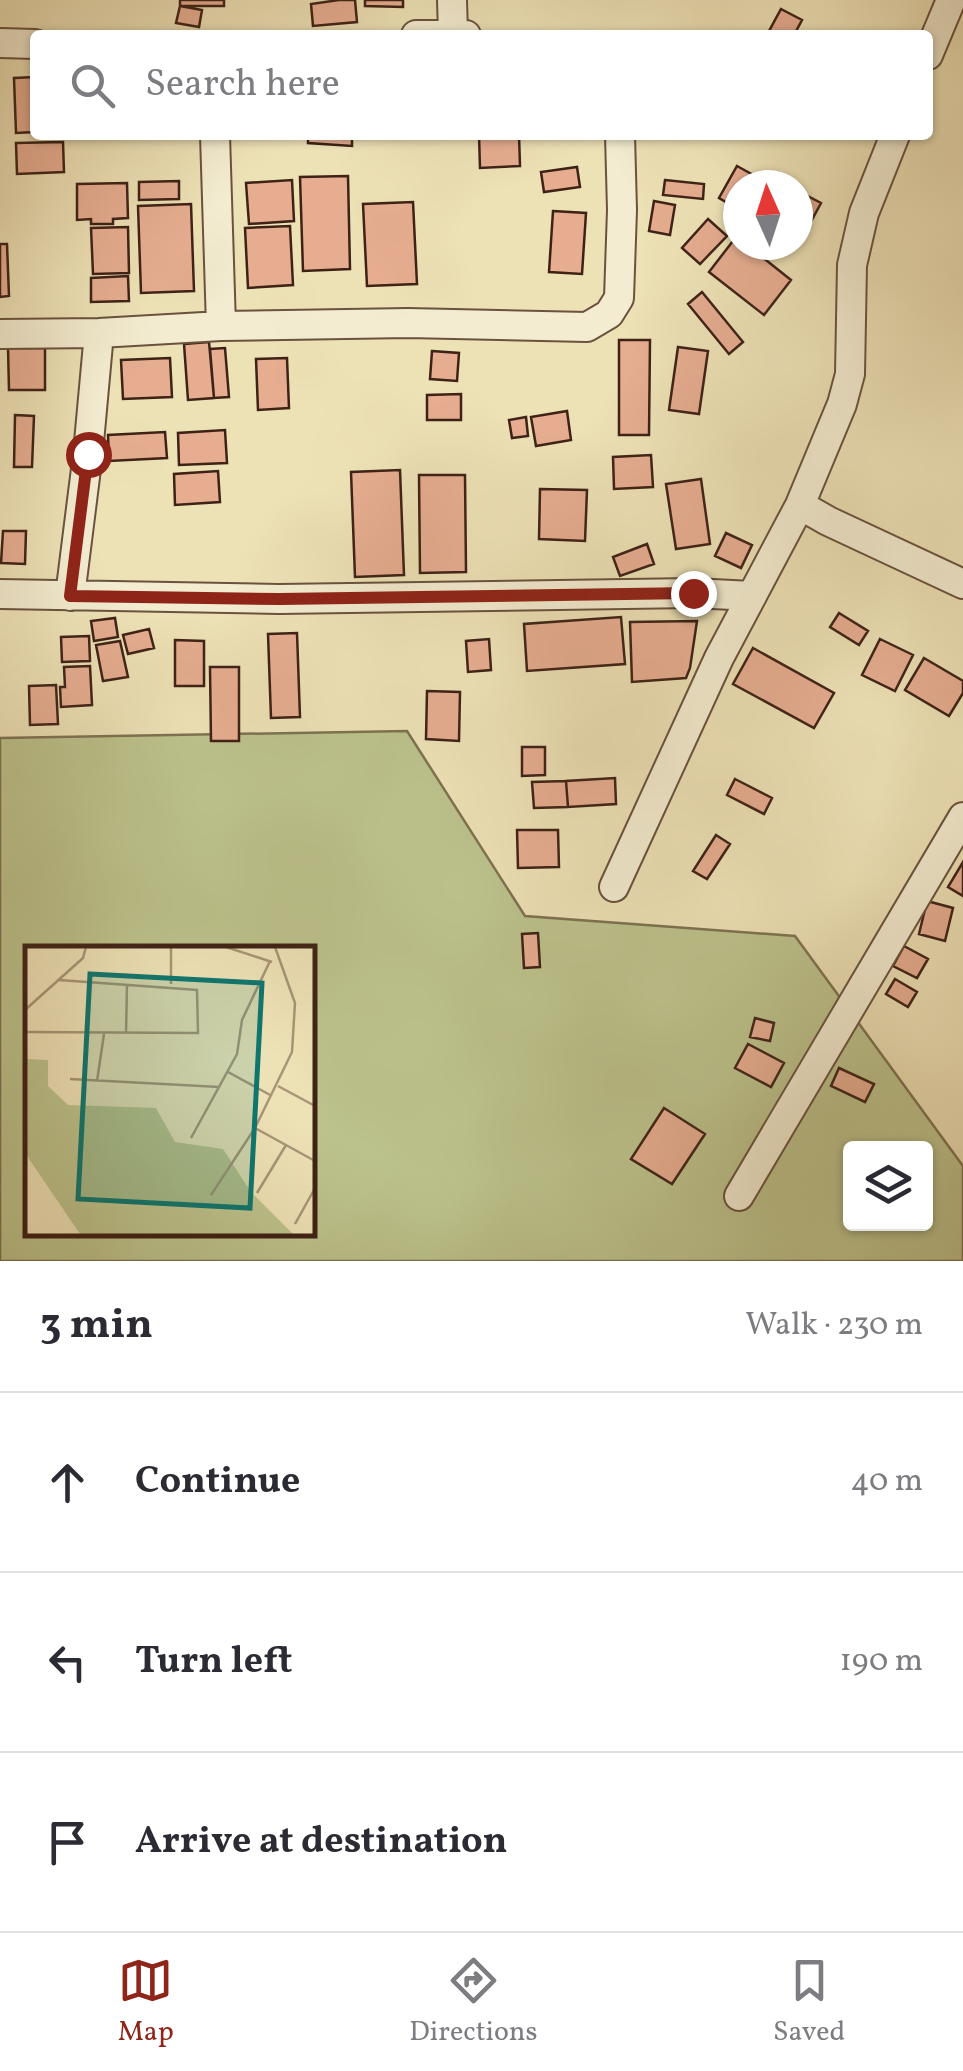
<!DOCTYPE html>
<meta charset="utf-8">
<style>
:root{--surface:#fff;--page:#f7f7f7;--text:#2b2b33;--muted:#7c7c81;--line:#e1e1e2;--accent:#8f2418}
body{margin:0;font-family:Vollkorn,serif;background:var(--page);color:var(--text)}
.controls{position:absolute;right:30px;bottom:30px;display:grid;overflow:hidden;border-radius:10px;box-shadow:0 2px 8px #0004}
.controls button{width:90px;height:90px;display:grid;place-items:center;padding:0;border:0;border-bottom:2px solid var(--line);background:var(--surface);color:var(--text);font:50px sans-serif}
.compass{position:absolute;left:723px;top:170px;width:90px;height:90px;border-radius:50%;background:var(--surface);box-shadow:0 2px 8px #0004;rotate:357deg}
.stop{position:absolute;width:30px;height:30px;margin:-22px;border:8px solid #8f2418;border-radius:50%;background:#fff}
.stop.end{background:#8f2418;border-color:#fff;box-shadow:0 2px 10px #0008}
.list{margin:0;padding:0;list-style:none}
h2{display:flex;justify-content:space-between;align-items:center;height:130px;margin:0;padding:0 40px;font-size:42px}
h2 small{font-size:32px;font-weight:400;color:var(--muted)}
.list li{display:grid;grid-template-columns:65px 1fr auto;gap:30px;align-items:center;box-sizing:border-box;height:180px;padding:0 40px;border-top:2px solid var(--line)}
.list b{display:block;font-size:38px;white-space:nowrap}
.list em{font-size:32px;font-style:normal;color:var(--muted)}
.icon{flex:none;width:55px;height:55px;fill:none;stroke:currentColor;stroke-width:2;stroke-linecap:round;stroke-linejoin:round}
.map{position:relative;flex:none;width:963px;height:1261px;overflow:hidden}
.search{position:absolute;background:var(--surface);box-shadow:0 2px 8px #0004;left:30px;right:30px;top:30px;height:110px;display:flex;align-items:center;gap:25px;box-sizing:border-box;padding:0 35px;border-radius:10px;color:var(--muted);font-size:38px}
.sheet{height:670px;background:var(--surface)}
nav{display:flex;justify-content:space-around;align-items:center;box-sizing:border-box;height:140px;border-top:2px solid var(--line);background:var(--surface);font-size:28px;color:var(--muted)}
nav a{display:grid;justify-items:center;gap:5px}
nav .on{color:var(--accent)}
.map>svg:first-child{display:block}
</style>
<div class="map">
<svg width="963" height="1261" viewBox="0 0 963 1261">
<rect width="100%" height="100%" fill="#ede1b6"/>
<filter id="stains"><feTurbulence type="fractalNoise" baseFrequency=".002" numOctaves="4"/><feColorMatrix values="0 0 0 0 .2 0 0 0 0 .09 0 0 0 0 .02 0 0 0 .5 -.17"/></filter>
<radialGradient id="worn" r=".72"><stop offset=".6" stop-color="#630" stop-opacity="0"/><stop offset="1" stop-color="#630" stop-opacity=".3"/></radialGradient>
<path fill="#bcc28c" stroke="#7d7251" stroke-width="2.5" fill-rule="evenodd" d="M407 731 525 916 795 936 963 1166V1261H0V738ZM28 948H312V1234H28ZM850 1148H926V1224H850Z"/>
<path fill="#e6ad91" stroke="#3e2216" stroke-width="2.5" d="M180 0H224V6H180Z
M339 0H355L357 22 313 26 311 4Z
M365 0H403V7L365 6Z
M180 6 202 10 199 27 176 23Z
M781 9 802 20 794 35 768 33Z
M35 77V132L16 133 14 78Z
M308 135H352V146L308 143Z
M479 135H519L520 166 480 168Z
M63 142 64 172 17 174 16 143Z
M737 166 766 182 765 185H738V209L719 198Z
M577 167 580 187 544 192 541 172Z
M348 176 350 269 303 271 300 177Z
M292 180 294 221 249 224 246 183Z
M665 180 704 184 703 199 663 195Z
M179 181V199L139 200V182Z
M127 183 128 218 113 219V224H91V219L77 220V184Z
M798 191 821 203 801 240 798 238Z
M654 201 675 205 670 235 649 231Z
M413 202 417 284 367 286 363 204Z
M191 204 194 291 141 293 138 206Z
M553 211 586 213 582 274 549 272Z
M708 219 727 236 700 264 682 248Z
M290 226 293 285 248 288 245 228Z
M128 227 129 273 93 274 91 228Z
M736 237 738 245H747L791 280 764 315 709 272Z
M0 244H7L9 296 0 297Z
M128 276 129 301 91 302V278Z
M702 292 743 342 729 354 688 304Z
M619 340H650L649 435H619Z
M209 342 214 398 188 400 184 344Z
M678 347 708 351 699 414 669 410Z
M8 348H45V390H9Z
M225 348 229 397 214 398 210 349Z
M432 351 459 353 457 381 430 379Z
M170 358 172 397 123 399 121 360Z
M287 358 289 408 258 410 256 359Z
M461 394V420H427V395Z
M567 411 571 440 536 446 531 417Z
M15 415 34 416 32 467H14Z
M526 417 528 436 512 438 509 420Z
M225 430 227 463 179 465 178 433Z
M165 432 167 458 109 461 108 435Z
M651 455 653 487 614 489 613 457Z
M400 470 404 575 355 577 351 472Z
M218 471 220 502 175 505 174 474Z
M419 475H465L466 572 420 573Z
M701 479 710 544 676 549 666 484Z
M540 489 587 490 585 541 539 539Z
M3 531H26L25 564 1 563Z
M726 533 752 545 741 568 715 556Z
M647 544 654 564 620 576 613 557Z
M839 613 868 631 859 645 830 627Z
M621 617 625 664 527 671 524 624Z
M115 618 118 637 94 641 91 621Z
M697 621 690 668 686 678 632 682 630 622Z
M149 629 154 648 128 654 123 635Z
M297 633 300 717 271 718 268 634Z
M89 636 90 661 62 662 61 637Z
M489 639 491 670 468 672 466 641Z
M880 639 913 655 895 691 862 675Z
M175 640 204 641V686H175Z
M120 641 128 677 103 681 96 645Z
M753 648 834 693 814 728 733 684Z
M924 658 963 681V693L949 716 905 690Z
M90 666 92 705 61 707 60 687H65L64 667Z
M210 667H239V741H211Z
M56 685 58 724 30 725 29 686Z
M427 691 460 692 459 741 426 739Z
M522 747H545V775L522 776Z
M615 778 616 804 568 807 566 781Z
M735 779 772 798 764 814 727 795Z
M566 781 568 807 534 808 532 782Z
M517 830H558L559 867 518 868Z
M716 835 730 844 707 879 693 871Z
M963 862V896L948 887Z
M927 901 953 908 945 941 919 934Z
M538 933 540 967 524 968 522 934Z
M904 946 928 959 917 978 893 966Z
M895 979 917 992 908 1007 886 994Z
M755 1018 774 1023 770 1041 750 1037Z
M748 1044 784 1063 771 1087 735 1068Z
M839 1068 874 1084 865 1102 831 1086Z
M664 1108 705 1134 672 1184 631 1159Z"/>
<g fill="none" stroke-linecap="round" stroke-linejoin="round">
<g stroke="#6a523e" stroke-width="32">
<path id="minor" d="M452 0 453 33
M416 35H466
M0 43 35 44
M928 55 951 0
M215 135 221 326
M0 334 99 333 221 326 408 323 587 327 609 314 619 298 622 210 620 135
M800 505 828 521 963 584
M0 594 279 599 693 593 752 596
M70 596 88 453 99 333
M614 887 719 658 800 505 842 404 850 374 852 265 864 213 895 135
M739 1196 963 817"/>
</g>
<use href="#minor" stroke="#f3ecd0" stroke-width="28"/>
</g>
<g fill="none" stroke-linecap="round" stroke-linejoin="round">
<path stroke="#8f2418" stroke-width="12" d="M88 454 70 596 279 599 693 593"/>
</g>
<g transform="translate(25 946)">
<rect width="290" height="290" fill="#ede1b6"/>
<path d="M0 113 23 114V140L43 159 131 162 150 196 198 203 226 246 269 289 55 288 0 207Z" fill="#bcc28c"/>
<path fill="none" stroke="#a79576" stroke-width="2.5" d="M201 1 247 16M146 38V1M0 64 58 12 61 1M0 86 173 87 172 44 34 34M101 88 102 38M203 126 247 150M45 133 194 141M72 135 79 88M253 140 290 160M230 182 290 215M166 192 212 108 217 74 245 15M232 247 261 199M186 249 230 182 267 106 270 57 250 1M270 278 290 242"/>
<path fill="#0f766e" fill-opacity="0.15" stroke="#0f766e" stroke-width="5" d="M65 28 237 37 225 262 53 253Z"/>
<rect width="290" height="290" fill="none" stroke="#3e2216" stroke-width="5"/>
</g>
<rect width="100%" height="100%" filter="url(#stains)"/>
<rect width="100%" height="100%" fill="url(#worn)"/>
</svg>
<div class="controls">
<button><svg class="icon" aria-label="layers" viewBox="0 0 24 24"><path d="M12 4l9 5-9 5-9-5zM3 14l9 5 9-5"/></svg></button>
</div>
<svg class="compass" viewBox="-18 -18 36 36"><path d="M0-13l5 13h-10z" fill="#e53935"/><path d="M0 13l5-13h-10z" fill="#7c7c81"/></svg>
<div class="stop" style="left:88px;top:454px"></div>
<div class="stop end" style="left:693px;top:593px"></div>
<div class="search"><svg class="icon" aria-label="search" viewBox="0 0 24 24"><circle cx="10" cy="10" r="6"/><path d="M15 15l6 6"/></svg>Search here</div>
</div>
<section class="sheet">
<h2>3 min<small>Walk · 230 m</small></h2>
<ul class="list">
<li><svg class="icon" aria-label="ahead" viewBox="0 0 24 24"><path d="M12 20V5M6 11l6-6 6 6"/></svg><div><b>Continue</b></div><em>40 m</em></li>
<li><svg class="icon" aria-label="left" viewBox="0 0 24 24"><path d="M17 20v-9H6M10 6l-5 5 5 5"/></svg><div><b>Turn left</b></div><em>190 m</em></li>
<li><svg class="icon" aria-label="arrive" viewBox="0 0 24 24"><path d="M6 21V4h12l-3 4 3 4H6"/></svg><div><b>Arrive at destination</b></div></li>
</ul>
</section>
<nav>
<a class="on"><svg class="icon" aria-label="map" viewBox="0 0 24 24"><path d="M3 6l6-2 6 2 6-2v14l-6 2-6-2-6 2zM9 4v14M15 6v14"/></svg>Map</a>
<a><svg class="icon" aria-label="directions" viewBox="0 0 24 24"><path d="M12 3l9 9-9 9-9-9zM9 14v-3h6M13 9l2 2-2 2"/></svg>Directions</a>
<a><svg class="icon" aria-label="saved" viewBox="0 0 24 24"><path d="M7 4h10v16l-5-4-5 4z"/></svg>Saved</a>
</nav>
